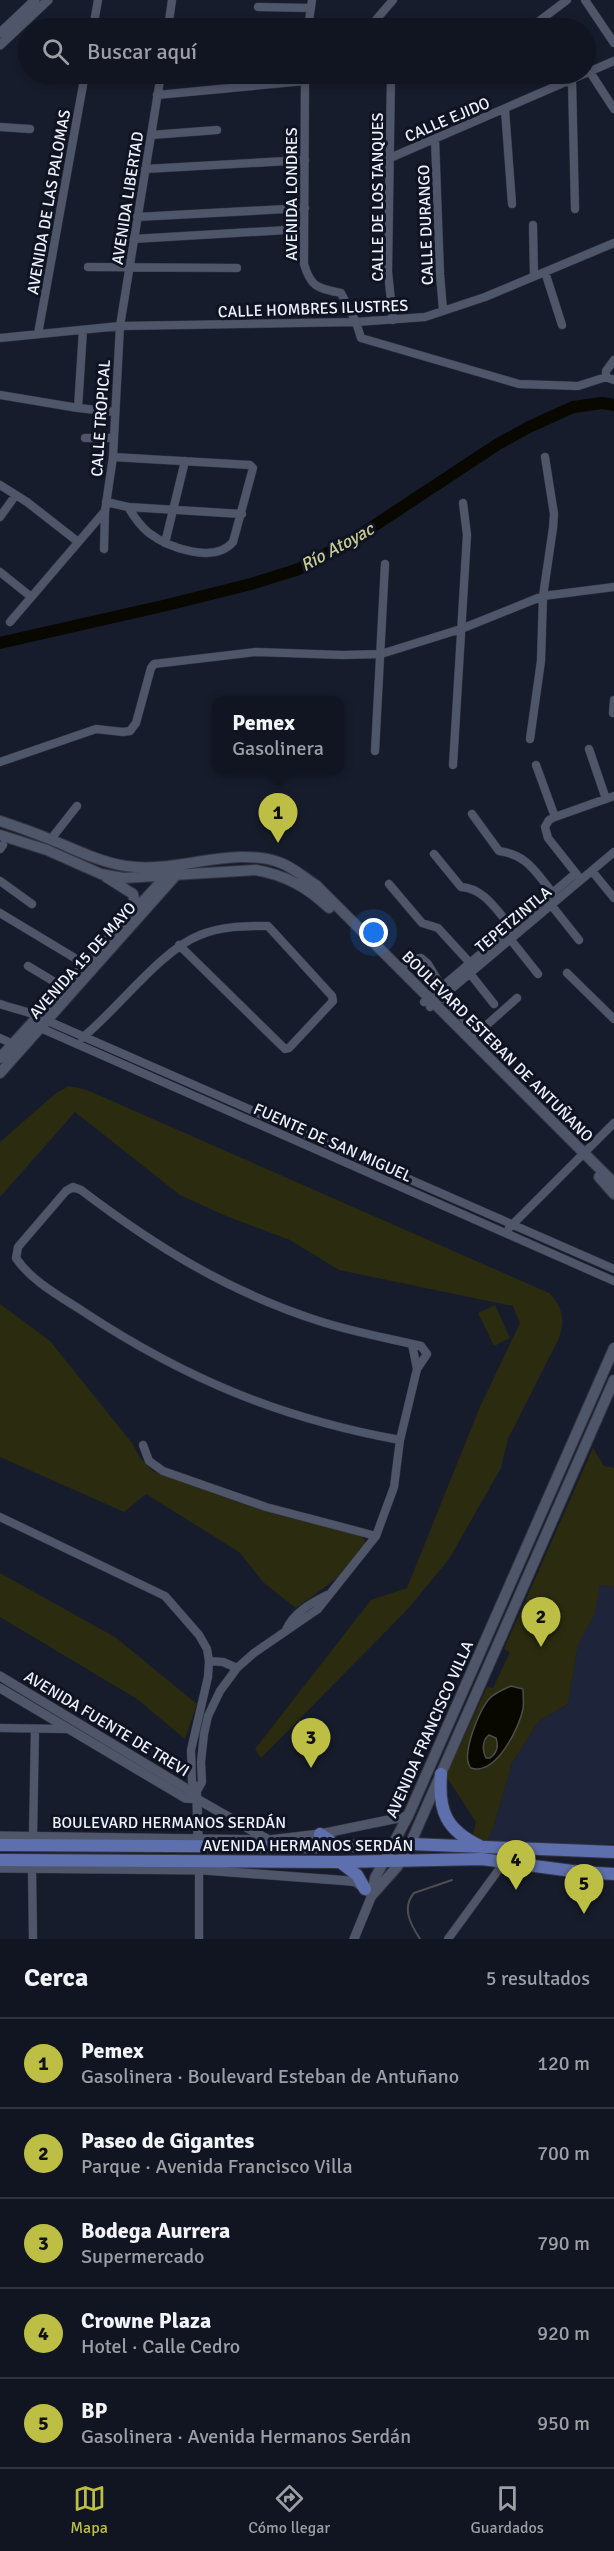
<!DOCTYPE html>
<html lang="es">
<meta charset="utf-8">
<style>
:root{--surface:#111521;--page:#1a1e2a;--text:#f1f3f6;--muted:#9c9fa5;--line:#30343f;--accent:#bcbf43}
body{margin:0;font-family:Signika,sans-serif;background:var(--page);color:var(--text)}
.you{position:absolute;left:374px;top:933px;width:21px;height:21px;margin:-15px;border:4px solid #fff;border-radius:50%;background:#1a73e8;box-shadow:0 0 0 9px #1a73e833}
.badge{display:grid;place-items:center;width:39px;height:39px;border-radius:50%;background:var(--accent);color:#111;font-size:20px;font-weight:700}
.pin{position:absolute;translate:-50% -50px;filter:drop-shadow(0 2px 3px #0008)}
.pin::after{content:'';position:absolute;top:32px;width:21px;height:18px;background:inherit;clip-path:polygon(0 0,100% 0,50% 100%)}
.popup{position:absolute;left:212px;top:696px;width:132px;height:78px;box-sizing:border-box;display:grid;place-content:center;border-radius:12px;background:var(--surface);filter:drop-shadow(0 2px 4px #0005);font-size:20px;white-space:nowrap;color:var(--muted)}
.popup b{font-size:22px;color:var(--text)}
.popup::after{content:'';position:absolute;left:50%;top:100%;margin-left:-12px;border:12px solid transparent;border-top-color:var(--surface)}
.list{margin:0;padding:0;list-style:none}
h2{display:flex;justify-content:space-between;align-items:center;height:78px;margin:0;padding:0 24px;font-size:26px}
h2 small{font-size:20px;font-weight:400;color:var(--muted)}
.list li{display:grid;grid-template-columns:39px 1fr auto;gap:18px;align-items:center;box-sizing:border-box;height:90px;padding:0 24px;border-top:2px solid var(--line)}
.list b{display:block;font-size:22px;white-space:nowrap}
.list p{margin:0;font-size:20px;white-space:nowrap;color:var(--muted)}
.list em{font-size:20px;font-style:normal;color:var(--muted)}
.icon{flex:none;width:33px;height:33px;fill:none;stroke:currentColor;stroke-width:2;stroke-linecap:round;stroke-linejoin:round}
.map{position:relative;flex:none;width:614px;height:1939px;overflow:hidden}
.search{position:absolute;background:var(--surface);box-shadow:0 3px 9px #0003;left:18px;right:18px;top:18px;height:66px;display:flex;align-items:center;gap:15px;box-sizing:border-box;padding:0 21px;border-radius:33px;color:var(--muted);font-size:22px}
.sheet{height:528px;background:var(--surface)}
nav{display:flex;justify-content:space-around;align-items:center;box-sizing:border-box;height:84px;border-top:2px solid var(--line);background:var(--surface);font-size:16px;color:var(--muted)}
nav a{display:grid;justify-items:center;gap:3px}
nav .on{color:var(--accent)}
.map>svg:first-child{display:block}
</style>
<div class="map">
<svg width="614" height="1939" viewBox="0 0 614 1939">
<rect width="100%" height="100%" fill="#171c2c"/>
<path fill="#1e253a" d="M600 1585 614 1587V1844H486L494 1826 512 1763 539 1721 568 1704 578 1645Z"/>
<path fill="#2a2b0f" d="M69 1086 87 1090 549 1293C563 1306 565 1321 559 1338L508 1439 501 1468 449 1559 407 1610 261 1758 255 1749 371 1600 407 1588 479 1409 520 1323 513 1306 339 1270 290 1240 226 1216 180 1195 75 1112 0 1197V1142L55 1094Z
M0 1304 50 1341 132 1443 141 1459 153 1471 270 1511 361 1535 365 1541C364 1562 313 1596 296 1608L264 1583 239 1552 146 1494 124 1512 0 1457Z
M495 1305 510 1338 494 1346 478 1313Z
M593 1448 604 1466 614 1468V1587L600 1585 595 1613 578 1645 568 1704 539 1721 512 1763 494 1826 486 1844 472 1838 476 1822 446 1776 487 1687 493 1688 510 1652 504 1649Z
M0 1573 115 1637 197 1704 185 1739 137 1699 0 1617Z"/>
<path fill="#080700" stroke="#4d4e4c" stroke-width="1.5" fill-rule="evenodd" d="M511 1686 523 1689C523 1696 524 1702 523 1709 519 1728 496 1776 471 1768 460 1757 479 1709 490 1698 495 1693 504 1689 511 1686ZM489 1735 496 1738C499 1747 497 1753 490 1758H486C482 1751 482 1740 489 1735Z"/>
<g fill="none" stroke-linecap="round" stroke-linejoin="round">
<path stroke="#4d4e4c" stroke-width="2" d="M420 1939C411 1925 401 1908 414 1893L452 1880"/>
<path stroke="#080700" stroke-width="12" d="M0 643 167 605 251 584 299 569 357 537 498 444 529 427 573 407 602 403 614 405"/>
<g stroke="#333543" stroke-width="9">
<path id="minor" d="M585 0 614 43
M258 7 311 8
M93 28 98 0
M168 28 172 0
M308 28 312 0
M369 28 393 0
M530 28 567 0
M590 72 614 109
M305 74 304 264C311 288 318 288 341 293L356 322 361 338 519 384 578 386 606 377 614 380
M391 74 388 272 393 320
M572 80 575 209
M157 95 305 81
M505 110 512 204
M0 127 30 129
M151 135 217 130
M435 139 440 274 443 310
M390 158 614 61
M145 169 305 160
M137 217 305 208
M533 225 534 276
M133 239 304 229
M88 267 237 268
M545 272 562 325
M38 334 85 74
M0 338 120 326 356 322 425 317 485 297 614 243
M606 377V371L614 360
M0 395 78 408 115 412
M78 408 83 330
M85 438H114
M113 457 250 465 253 468 233 542C214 564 169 548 149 533 140 526 134 517 128 507
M0 485 27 502 77 541
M106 502 128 507 242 514
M0 517 15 496
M165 543 185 461
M104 549 105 511 113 457 120 326 161 74
M0 572 30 596
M10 622 105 511
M613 713 614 700
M530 739 541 661 543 596 553 528 554 514 545 457
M589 749 606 799
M375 751 385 564
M0 762 96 729 123 732 130 731 136 723 151 668 154 664 256 652 343 655 381 654 461 629 543 596 614 587
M453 765 467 535 463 503
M536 765 555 817
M472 814 499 851C528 855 535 872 553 893
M51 839 77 806
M0 849 3 845
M434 854 461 887C484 888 497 911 512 928
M592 871 614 898
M578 876 548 838 545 827 549 820 555 817 614 796
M0 881 32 904
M389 884 422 923 438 928 470 963
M548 901 579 940
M0 913 88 966
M507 935 538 974
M28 966 63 987
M400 969 412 959 421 958 428 964 442 987
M468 971 494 1004
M567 973 614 1019
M442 997C452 1007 471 1019 467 1035
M424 1002 576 873
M0 1004C16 1010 34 1012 48 1021L614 1269
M430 1007 614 852
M36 1026 614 1281
M0 1038 15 1045
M82 1038C117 1010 161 950 200 935 222 926 244 926 268 926L332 996 333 1001 289 1048 285 1049 179 945
M471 1039 517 998
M509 1228 614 1123
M400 1440C280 1418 186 1379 84 1312 61 1297 31 1281 16 1258L18 1247 66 1191 73 1187 81 1190C156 1247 229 1292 319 1321 353 1332 387 1338 421 1346L427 1354 417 1369
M143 1445 149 1461 163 1471 266 1507 376 1536
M0 1517 165 1596 199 1635 207 1649 209 1661 208 1677 191 1750 192 1782 197 1791
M286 1630C293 1613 311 1603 327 1595
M209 1661 223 1662 237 1668
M0 1728 67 1729
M197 1799V1791L202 1782 201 1762 204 1734 208 1716 220 1691 237 1668 254 1653 318 1609 376 1536 394 1487 400 1440 417 1369 412 1344
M33 1836 35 1729
M32 1868 33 1939
M199 1939V1870
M448 1939 505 1861"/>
</g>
<g stroke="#333543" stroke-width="10">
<path id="tertiary" d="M0 33 35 0
M0 45 48 0
M0 1676 189 1790 197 1799 267 1839
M0 1688 185 1798 197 1799
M197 1799 198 1838
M0 1836 269 1840 320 1834 408 1816
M0 1868 204 1870 350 1881 356 1882 372 1895 354 1939"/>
</g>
<g stroke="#333543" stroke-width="12">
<path id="secondary" d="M0 821C18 827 35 833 52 840 77 850 99 862 126 866 176 874 234 845 281 863 294 868 305 878 316 885L614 1183
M0 835 47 850 101 874 123 878 256 870C285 875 307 887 329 908
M106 877 133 894 136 909
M0 1058 168 874
M0 1073 178 873
M599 1177 614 1194
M372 1895 375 1878 408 1816 614 1348
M372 1895 397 1867 408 1849 614 1380"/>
</g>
<g stroke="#333543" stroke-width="14">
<path id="primary" d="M441 1774C438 1811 446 1830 480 1846
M320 1834 338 1846
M0 1845 318 1847 410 1844 614 1852
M0 1860 340 1862 482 1859 580 1872 614 1874
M340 1862 357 1875 365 1889"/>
</g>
<use href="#minor" stroke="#505669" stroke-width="8"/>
<use href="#tertiary" stroke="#505669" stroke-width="9"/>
<use href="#secondary" stroke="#505669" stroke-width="10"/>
<use href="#primary" stroke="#5e6fad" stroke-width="12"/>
</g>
<g text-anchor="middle" stroke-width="6" stroke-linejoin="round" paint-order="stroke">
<g font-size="16" fill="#eef2fd" stroke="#0f1322">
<text transform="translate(447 119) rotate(-23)" y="6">CALLE EJIDO</text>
<text transform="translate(291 194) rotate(-90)" y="6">AVENIDA LONDRES</text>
<text transform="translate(377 197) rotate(-90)" y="6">CALLE DE LOS TANQUES</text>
<text transform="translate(127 198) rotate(-81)" y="6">AVENIDA LIBERTAD</text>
<text transform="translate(48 202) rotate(-80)" y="6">AVENIDA DE LAS PALOMAS</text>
<text transform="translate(425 225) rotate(-92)" y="6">CALLE DURANGO</text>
<text transform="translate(313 308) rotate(-2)" y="6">CALLE HOMBRES ILUSTRES</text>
<text transform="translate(100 418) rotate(-86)" y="6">CALLE TROPICAL</text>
<text transform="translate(513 919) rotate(-40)" y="6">TEPETZINTLA</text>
<text transform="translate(82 960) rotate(-48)" y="6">AVENIDA 15 DE MAYO</text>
<text transform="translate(498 1046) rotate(45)" y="6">BOULEVARD ESTEBAN DE ANTUÑANO</text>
<text transform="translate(333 1142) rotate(24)" y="6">FUENTE DE SAN MIGUEL</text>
<text transform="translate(107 1723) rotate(31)" y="6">AVENIDA FUENTE DE TREVI</text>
<text transform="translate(429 1729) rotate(-66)" y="6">AVENIDA FRANCISCO VILLA</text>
<text x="169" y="1828">BOULEVARD HERMANOS SERDÁN</text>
<text x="308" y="1851">AVENIDA HERMANOS SERDÁN</text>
</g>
<g font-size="18" font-style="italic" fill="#c8cb92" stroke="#0f1322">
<text transform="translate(337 547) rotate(-29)" y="6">Río Atoyac</text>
</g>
</g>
</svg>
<div class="you"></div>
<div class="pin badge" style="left:278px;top:843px">1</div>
<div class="popup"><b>Pemex</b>Gasolinera</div>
<div class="pin badge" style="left:541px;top:1647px">2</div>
<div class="pin badge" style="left:311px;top:1768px">3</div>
<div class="pin badge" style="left:516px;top:1890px">4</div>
<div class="pin badge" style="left:584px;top:1914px">5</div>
<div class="search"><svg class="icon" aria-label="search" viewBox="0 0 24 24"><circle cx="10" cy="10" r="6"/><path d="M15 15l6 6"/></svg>Buscar aquí</div>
</div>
<section class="sheet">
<h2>Cerca<small>5 resultados</small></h2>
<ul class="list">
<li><span class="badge">1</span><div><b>Pemex</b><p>Gasolinera · Boulevard Esteban de Antuñano</p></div><em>120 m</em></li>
<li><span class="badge">2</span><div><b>Paseo de Gigantes</b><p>Parque · Avenida Francisco Villa</p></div><em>700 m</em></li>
<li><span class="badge">3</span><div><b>Bodega Aurrera</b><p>Supermercado</p></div><em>790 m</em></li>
<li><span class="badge">4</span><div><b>Crowne Plaza</b><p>Hotel · Calle Cedro</p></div><em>920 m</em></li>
<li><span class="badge">5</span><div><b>BP</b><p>Gasolinera · Avenida Hermanos Serdán</p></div><em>950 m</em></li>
</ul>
</section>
<nav>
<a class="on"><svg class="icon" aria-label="map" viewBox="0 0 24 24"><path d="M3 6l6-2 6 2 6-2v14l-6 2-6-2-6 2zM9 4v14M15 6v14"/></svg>Mapa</a>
<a><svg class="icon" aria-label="directions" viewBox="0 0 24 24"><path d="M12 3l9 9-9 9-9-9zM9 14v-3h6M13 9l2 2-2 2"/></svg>Cómo llegar</a>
<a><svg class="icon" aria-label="saved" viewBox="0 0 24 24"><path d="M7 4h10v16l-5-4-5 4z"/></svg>Guardados</a>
</nav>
